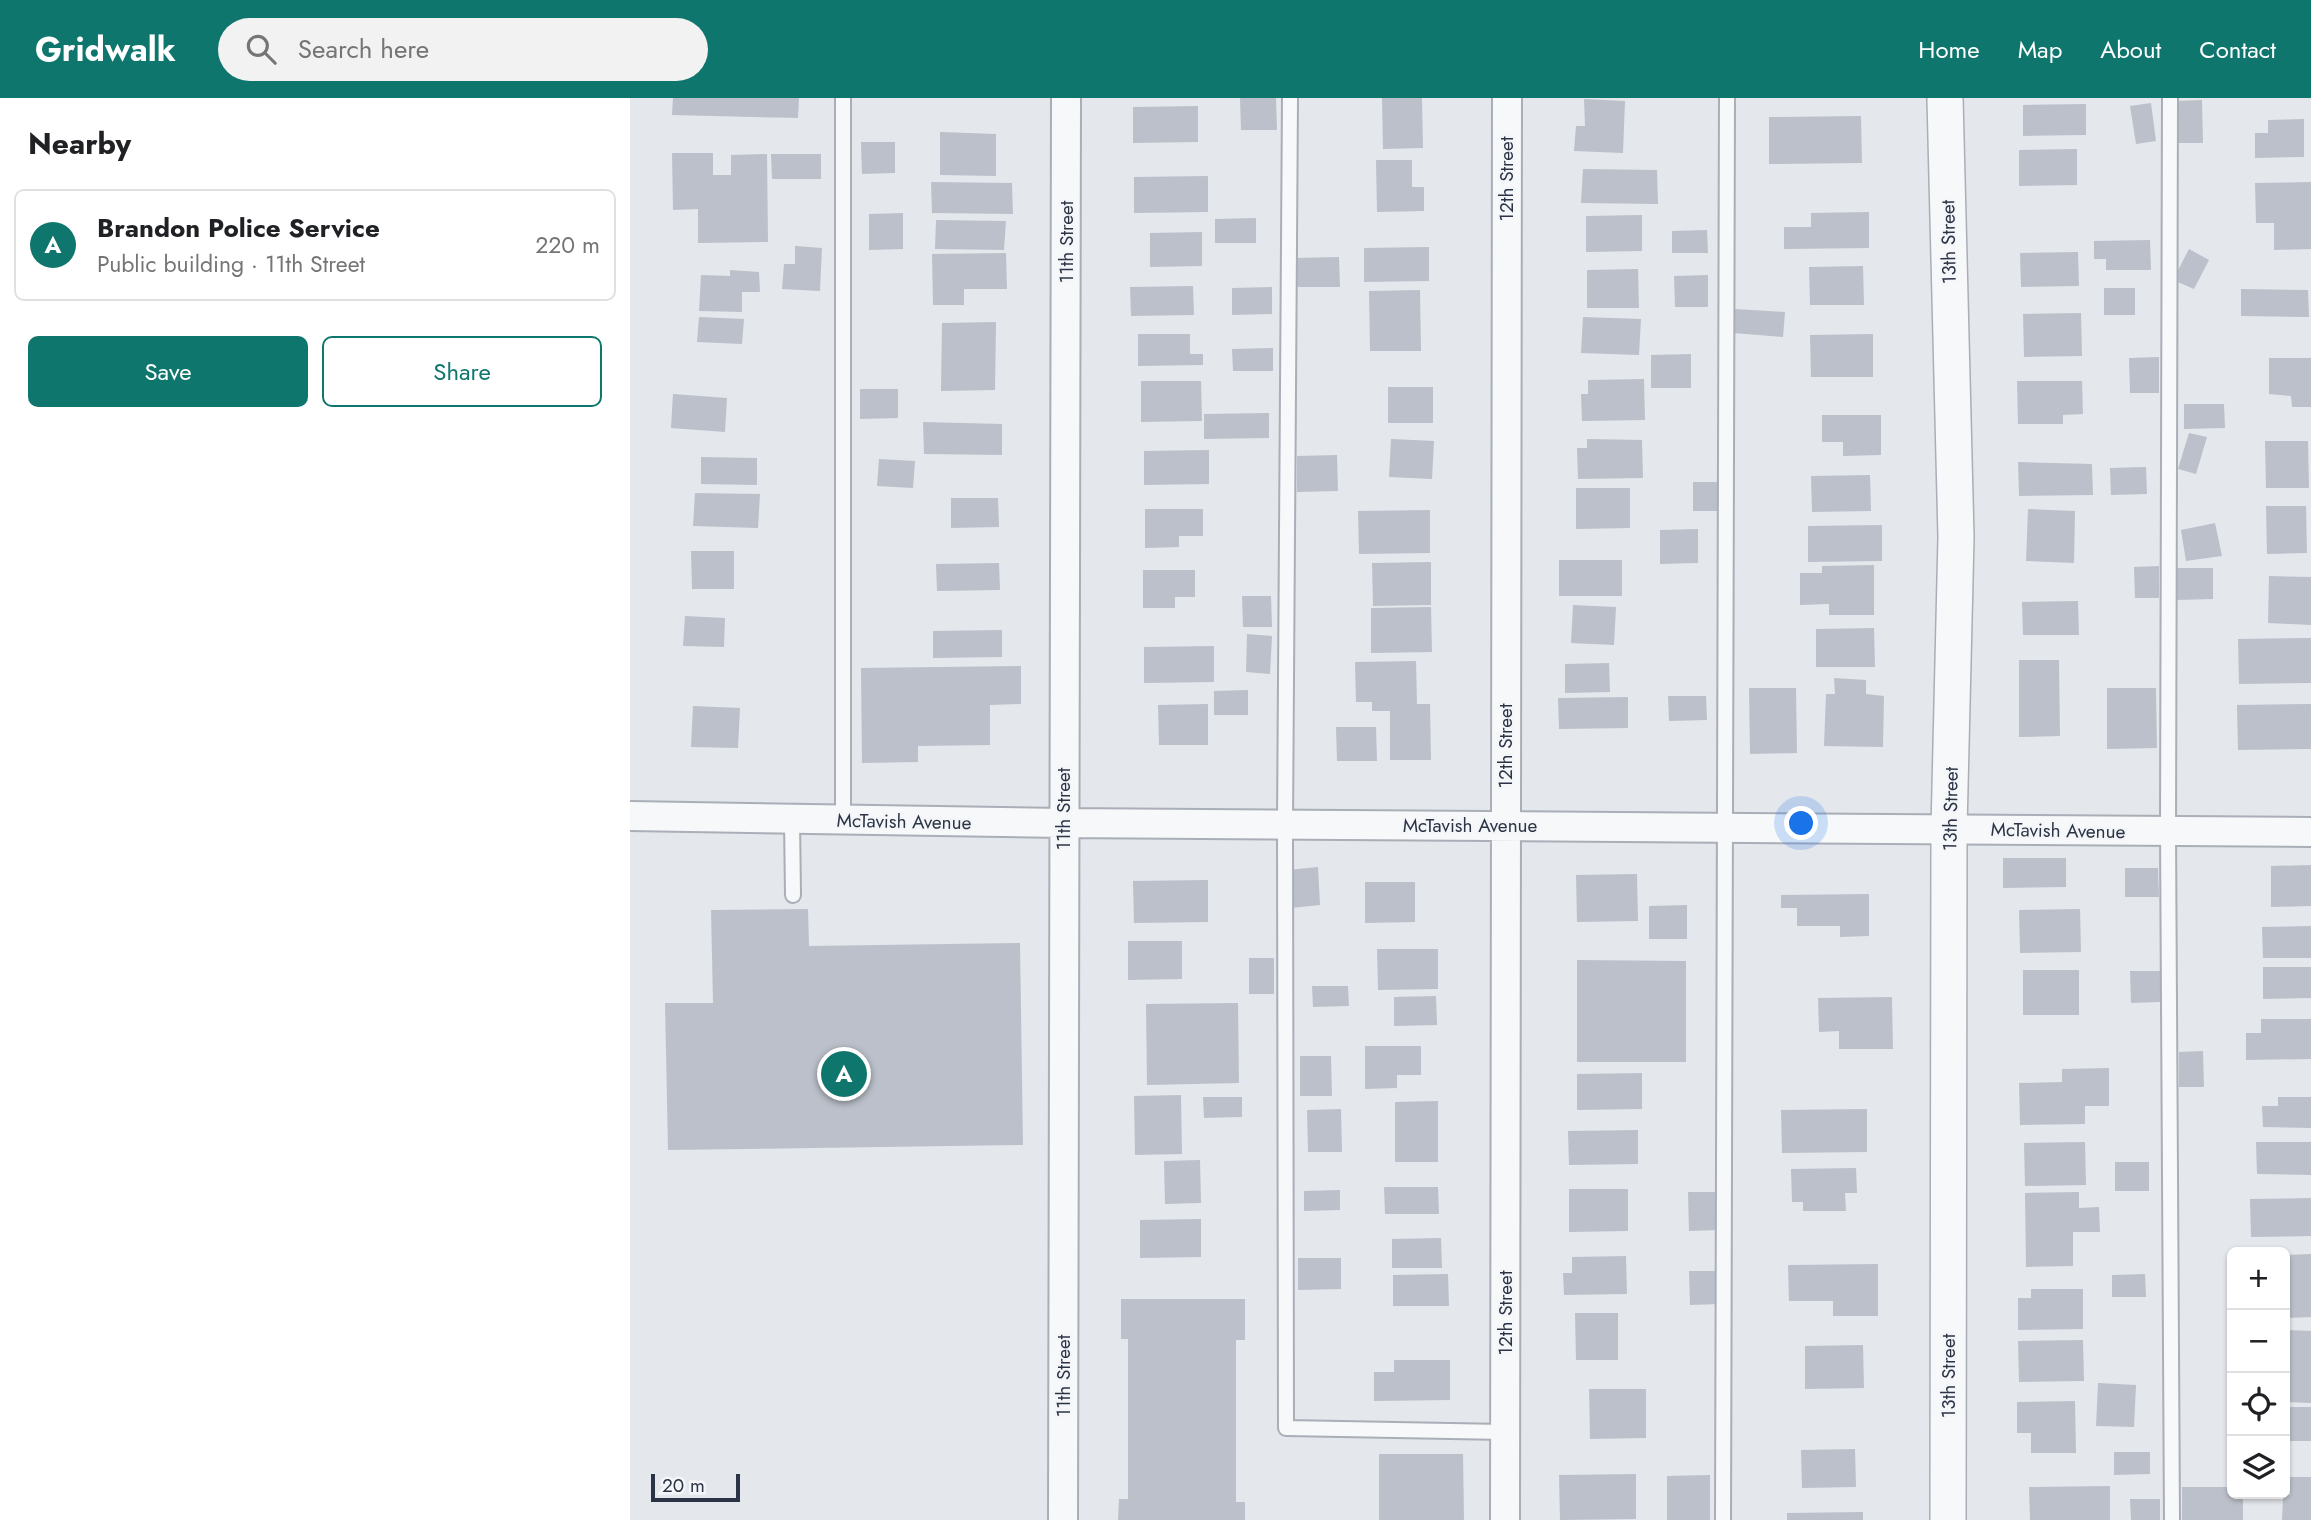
<!DOCTYPE html>
<meta charset="utf-8">
<style>
:root{--surface:#fff;--page:#f2f2f2;--text:#202124;--muted:#757577;--line:#e0e0e0;--accent:#0f766e}
body{margin:0;font-family:Jost,sans-serif;background:var(--page);color:var(--text)}
.controls{position:absolute;right:21px;bottom:21px;display:grid;overflow:hidden;border-radius:10px;box-shadow:0 2px 5px #0004}
.controls button{width:63px;height:63px;display:grid;place-items:center;padding:0;border:0;border-bottom:2px solid var(--line);background:var(--surface);color:var(--text);font:35px sans-serif}
.scale{position:absolute;left:21px;bottom:18px;width:89px;box-sizing:border-box;padding-left:7px;border:4px solid #2b3445;border-top:0;font-size:19px;line-height:24px;white-space:nowrap;color:#2b3445;-webkit-text-stroke:5px #f4f6f9;paint-order:stroke}
.you{position:absolute;left:1172px;top:726px;width:24px;height:24px;margin:-18px;border:5px solid #fff;border-radius:50%;background:#1a73e8;box-shadow:0 0 0 10px #1a73e833}
.badge{display:grid;place-items:center;width:46px;height:46px;border-radius:50%;background:var(--accent);color:#fff;font-size:23px;font-weight:700}
.pin{position:absolute;translate:-50% -50%;border:4px solid #fff;box-shadow:0 2px 7px #0006}
.list{margin:0;padding:0;list-style:none}
h2{display:flex;justify-content:space-between;align-items:center;height:91px;margin:0;padding:0 28px;font-size:30px}
h2 small{font-size:23px;font-weight:400;color:var(--muted)}
.list li{display:grid;grid-template-columns:46px 1fr auto;gap:21px;align-items:center;box-sizing:border-box;height:112px;margin:0 14px 14px;padding:0 14px;border:2px solid var(--line);border-radius:10px}
.list b{display:block;font-size:26px;white-space:nowrap}
.list p{margin:0;font-size:23px;white-space:nowrap;color:var(--muted)}
.list em{font-size:23px;font-style:normal;color:var(--muted)}
.actions{display:flex;gap:14px;padding:21px 28px}
.actions a{flex:1;padding:16px 0;border:2px solid var(--accent);border-radius:10px;text-align:center;font-size:24px;color:var(--accent)}
.actions .main{background:var(--accent);color:#fff}
.icon{flex:none;width:38px;height:38px;fill:none;stroke:currentColor;stroke-width:2;stroke-linecap:round;stroke-linejoin:round}
.map{position:relative;flex:none;width:1681px;height:1422px;overflow:hidden}
header{display:flex;align-items:center;gap:42px;box-sizing:border-box;height:98px;padding:0 35px;background:var(--accent);color:#fff}
header strong{font-size:33px}
nav{display:flex;gap:38px;margin-inline-start:auto;font-size:24px}
.search{width:490px;height:63px;background:var(--page);display:flex;align-items:center;gap:18px;box-sizing:border-box;padding:0 24px;border-radius:38px;color:var(--muted);font-size:26px}
main{display:flex}
aside{flex:1;background:var(--surface)}
.map>svg:first-child{display:block}
</style>
<header>
<strong>Gridwalk</strong>
<div class="search"><svg class="icon" aria-label="search" viewBox="0 0 24 24"><circle cx="10" cy="10" r="6"/><path d="M15 15l6 6"/></svg>Search here</div>
<nav><a>Home</a><a>Map</a><a>About</a><a>Contact</a></nav>
</header>
<main>
<aside>
<h2>Nearby<small></small></h2>
<ul class="list">
<li><span class="badge">A</span><div><b>Brandon Police Service</b><p>Public building · 11th Street</p></div><em>220 m</em></li>
</ul>
<div class="actions"><a class="main">Save</a><a>Share</a></div>
</aside>
<div class="map">
<svg width="1681" height="1422" viewBox="0 0 1681 1422">
<rect width="100%" height="100%" fill="#e4e7ec"/>
<path fill="#bbc0ca" d="M43 0H169L168 20 42 17Z
M610 0H646L647 32H611Z
M752 0H792L793 50 753 51Z
M954 1 995 3 993 55 944 53 946 28H955Z
M1572 2 1573 45H1546L1545 3Z
M1521 5 1526 43 1506 46 1500 8Z
M1456 6V37L1393 38V7Z
M568 8V44L503 45V9Z
M1231 18 1232 65 1139 66V19Z
M1674 21V59L1625 60V35H1638V22Z
M310 34 366 36V78L310 77Z
M231 44H265V75L232 76Z
M1447 51V87L1389 88V52Z
M42 55H83V77H101V57L137 56 138 144 68 145V111L43 112Z
M141 56H191V81H142Z
M746 62H782V89H794V113L747 114Z
M953 71 1027 72 1028 106 951 105Z
M578 78V114L504 115V79Z
M301 84 382 85 383 116 302 115Z
M1681 84V151L1644 152V125H1626L1625 85Z
M1239 114V150L1154 151V129H1181V115Z
M273 115V151L239 152V116Z
M1012 117V153L956 154V118Z
M626 120V145H585V121Z
M306 122 376 123 374 152 305 151Z
M1077 132 1078 155H1042V133Z
M572 134V168L520 169V135Z
M1520 142 1521 172H1476V161H1464V143Z
M165 148 192 150 190 193 152 191 154 166H165Z
M799 149V183L734 184V150Z
M1559 151 1579 162 1564 191 1543 182Z
M1448 154 1449 188 1391 189 1390 155Z
M376 155 377 191H334V207H303L302 156Z
M709 159 710 189H665L664 160Z
M1233 168 1234 207H1180L1179 169Z
M1008 171 1009 210H957V172Z
M100 172 129 174 130 194H112V214L69 213 71 177 100 178Z
M1078 177V209H1045L1044 178Z
M563 188 564 217 501 218 500 189Z
M642 189V216L602 217V190Z
M1474 190H1505V217H1474Z
M1611 191 1678 192 1679 219 1611 218Z
M790 192 791 253H740L739 193Z
M1105 211 1155 214 1153 239 1103 235Z
M1451 215 1452 258 1394 259 1393 216Z
M69 219 114 221 112 246 67 244Z
M953 219 1011 221 1009 257 951 255Z
M366 224 365 292 311 293 312 225Z
M508 236H560V256H573V267L508 268Z
M1243 236V279H1181L1180 237Z
M643 250V273H603L602 251Z
M1061 256V290H1021V257Z
M1529 259V295H1500L1499 260Z
M1639 260H1681V309H1662L1661 298 1639 296Z
M1014 281 1015 322 952 323 951 296H958V282Z
M511 283H571L572 323 511 324Z
M1387 283H1452L1453 316 1433 317V326H1388Z
M758 289H803V325H758Z
M230 291H268V320L230 321Z
M43 296 97 300 95 334 41 330Z
M1554 306H1594L1595 330 1554 331Z
M639 315V340L574 341V316Z
M1192 317H1251V357L1213 358V344H1192Z
M293 324 372 326V357L294 356Z
M1559 335 1577 339 1566 376 1548 371Z
M761 341 804 343 802 381 759 379Z
M957 341 1012 342 1013 380 948 381 947 350H957Z
M1635 343H1678L1679 390H1636Z
M579 352V386L514 387V353Z
M707 357 708 393 667 394V358Z
M71 359 127 360V387L71 386Z
M249 361 285 363 283 390 247 388Z
M1388 364 1462 366 1463 397 1389 398Z
M1516 369 1517 396 1481 397 1480 370Z
M1240 377 1241 413 1182 414 1181 378Z
M1063 384H1089L1090 413H1063Z
M946 390H1000V430L946 431Z
M65 395 130 396 128 430 63 428Z
M321 400H368L369 429 321 430Z
M1636 408H1676L1677 455 1637 456Z
M515 411H573V438H549V449L515 450Z
M1398 411 1445 413 1444 465 1396 463Z
M800 412V455L729 456 728 413Z
M1585 425 1592 458 1556 463 1551 432Z
M1252 427V463L1178 464V428Z
M1068 431V465L1030 466V432Z
M61 453H104V491H62Z
M929 462H992V498H929Z
M801 464V507L743 508 742 465Z
M369 465 370 492 307 493 306 466Z
M1244 467V517H1199V506L1170 507V475H1192V468Z
M1529 468V500H1505L1504 469Z
M1547 470H1583V501L1547 502Z
M513 472H565V499H545V510H513Z
M1639 478 1681 479V527L1638 525Z
M612 498H641L642 529H613Z
M1448 503 1449 537H1393L1392 504Z
M943 507 986 509 984 547 941 545Z
M801 509 802 554 741 555V510Z
M55 518 95 520 94 549 53 548Z
M1244 530 1245 569H1186V531Z
M372 532V559L303 560V533Z
M617 536 642 538 640 576 616 574Z
M1681 540V585L1609 586 1608 541Z
M584 548V584L514 585V549Z
M1389 562H1429L1430 638 1389 639Z
M786 563 787 606H800L801 662H760V613H742V604H726L725 564Z
M979 565 980 594 935 595V566Z
M391 568V606L360 607V647L288 648V664L232 665 231 570Z
M1204 580 1236 582V596L1254 598 1253 649 1194 648 1196 596H1205Z
M1119 590H1166L1167 655 1120 656Z
M1477 590H1526L1527 650 1477 651Z
M618 592V617H584V593Z
M1038 598H1076L1077 622 1039 623Z
M998 599V630L929 631 928 600Z
M578 606V647H529L528 607Z
M1681 606V651L1608 652 1607 607Z
M63 608 110 610 108 650 61 649Z
M706 629H746L747 663H707Z
M1373 760H1436V789L1373 790Z
M1681 767V808L1641 809V768Z
M688 769 690 807 661 810 658 772Z
M1495 770H1528L1529 799H1495Z
M1007 776 1008 823 947 824 946 777Z
M578 782V824L504 825 503 783Z
M735 784H785V824L735 825Z
M1239 796V838L1210 839V828H1167V810H1151V797Z
M1057 807V841H1019V808Z
M178 811 179 848 390 845 393 1047 38 1052 35 905H83L81 812Z
M1450 811 1451 854 1390 855 1389 812Z
M1681 828V860H1633L1632 829Z
M498 843H552V881L498 882Z
M747 851H808V891L748 892Z
M619 860H644V896H619Z
M947 862 1056 863V964H947Z
M1633 869H1681V900L1633 901Z
M1393 872H1449V917H1393Z
M1500 873H1530V904L1501 905Z
M682 888H718L719 908 683 909Z
M806 898 807 927 764 928V899Z
M1262 899 1263 951H1209V933L1189 934 1188 900Z
M608 905 609 985 517 987 516 906Z
M1631 921H1681V961L1616 962V935H1631Z
M735 948H791V977H767V990L735 991Z
M1573 953 1574 989H1549V954Z
M670 958H701L702 998H670Z
M1479 970V1008H1455V1026L1390 1027 1389 985 1432 984V971Z
M1012 975V1011L947 1012V976Z
M551 997 552 1056 505 1057 504 998Z
M573 999H612V1019L574 1020Z
M1648 999H1681V1030L1633 1029 1632 1008H1648Z
M808 1003V1064H765V1004Z
M711 1011 712 1054H678L677 1012Z
M1237 1011V1054L1152 1055 1151 1012Z
M1008 1032V1066L939 1067 938 1033Z
M1455 1044 1456 1087 1395 1088 1394 1045Z
M1626 1044H1681V1077L1627 1076Z
M570 1062 571 1105 535 1106 534 1063Z
M1485 1064H1519V1093H1485Z
M1226 1070 1227 1095H1215L1216 1113H1173V1104H1162L1161 1071Z
M754 1089H808L809 1116H755Z
M939 1091H998V1133L939 1134Z
M710 1092V1112L674 1113V1093Z
M1058 1094H1087L1088 1132 1059 1133Z
M1449 1094V1110L1469 1109 1470 1134H1443V1168L1396 1169 1395 1095Z
M1681 1100V1138L1621 1139 1620 1101Z
M571 1121V1159L510 1160V1122Z
M811 1140 812 1170H762V1141Z
M1681 1156V1219L1655 1220V1157Z
M996 1158 997 1196 934 1197 933 1175H942V1159Z
M668 1160H711V1191L668 1192Z
M1248 1166V1218H1203V1203H1159L1158 1167Z
M1059 1173H1088L1089 1206 1060 1207Z
M818 1176 819 1208H763V1177Z
M1515 1176 1516 1199H1482V1177Z
M1401 1191H1453V1231L1388 1232V1200H1401Z
M491 1201H615V1242H606V1404H615V1422H488L489 1401H498V1241H491Z
M945 1215H988V1262H946Z
M1655 1232 1681 1233V1305L1655 1304Z
M1453 1242 1454 1283 1389 1284 1388 1243Z
M1233 1247 1234 1290 1175 1291V1248Z
M764 1262H820V1302L744 1303V1274H764Z
M1468 1285 1506 1287 1504 1329 1466 1328Z
M959 1291H1016V1340L960 1341Z
M1445 1303 1446 1355H1401V1335H1387V1304Z
M1657 1309H1681V1343H1657Z
M1225 1351 1226 1389 1172 1390 1171 1352Z
M1484 1354H1520V1376L1484 1377Z
M749 1356H833L834 1422H749Z
M1006 1376V1421L930 1422 929 1377Z
M1080 1377V1422H1037V1378Z
M1660 1379H1681V1422H1652L1653 1397H1660Z
M1480 1388V1422H1400L1399 1389Z
M1552 1389H1602V1396H1613V1422H1552Z
M1500 1401H1530V1422H1501Z
M1233 1414V1422H1157V1415Z"/>
<g fill="none" stroke-linecap="round" stroke-linejoin="round">
<g stroke="#a9aeb7" stroke-width="18">
<path id="service" d="M213 0V722
M660 0 655 726 656 1330 875 1334
M1540 0 1538 733 1542 1422
M162 722 163 797
M1093 1422 1097 0"/>
</g>
<g stroke="#a9aeb7" stroke-width="32">
<path id="minor" d="M0 718 433 725 1681 734
M433 1422 436 0
M875 1422 877 0"/>
</g>
<g stroke="#a9aeb7" stroke-width="38">
<path id="tertiary" d="M1315 0 1326 439 1319 731 1318 1422"/>
</g>
<use href="#service" stroke="#f7f8fa" stroke-width="14"/>
<use href="#minor" stroke="#f7f8fa" stroke-width="28"/>
<use href="#tertiary" stroke="#f7f8fa" stroke-width="35"/>
</g>
<g text-anchor="middle" stroke-width="5" stroke-linejoin="round" paint-order="stroke">
<g font-size="19" fill="#2b3445" stroke="#f4f6f9">
<text transform="translate(876 81) rotate(-90)" y="7">12th Street</text>
<text transform="translate(436 144) rotate(-90)" y="7">11th Street</text>
<text transform="translate(1318 144) rotate(-91)" y="7">13th Street</text>
<text transform="translate(875 648) rotate(-90)" y="7">12th Street</text>
<text transform="translate(433 711) rotate(-90)" y="7">11th Street</text>
<text transform="translate(1320 711) rotate(-89)" y="7">13th Street</text>
<text transform="translate(274 723) rotate(1)" y="7">McTavish Avenue</text>
<text x="840" y="734">McTavish Avenue</text>
<text transform="translate(1428 732) rotate(1)" y="7">McTavish Avenue</text>
<text transform="translate(875 1215) rotate(-90)" y="7">12th Street</text>
<text transform="translate(433 1278) rotate(-90)" y="7">11th Street</text>
<text transform="translate(1318 1278) rotate(-90)" y="7">13th Street</text>
</g>
</g>
</svg>
<div class="controls">
<button>+</button>
<button>−</button>
<button><svg class="icon" aria-label="locate" viewBox="0 0 24 24"><circle cx="12" cy="12" r="6"/><path d="M12 2v4M12 18v4M2 12h4M18 12h4"/></svg></button>
<button><svg class="icon" aria-label="layers" viewBox="0 0 24 24"><path d="M12 4l9 5-9 5-9-5zM3 14l9 5 9-5"/></svg></button>
</div>
<div class="scale">20 m</div>
<div class="you"></div>
<div class="pin badge" style="left:214px;top:976px">A</div>
</div>
</main>
